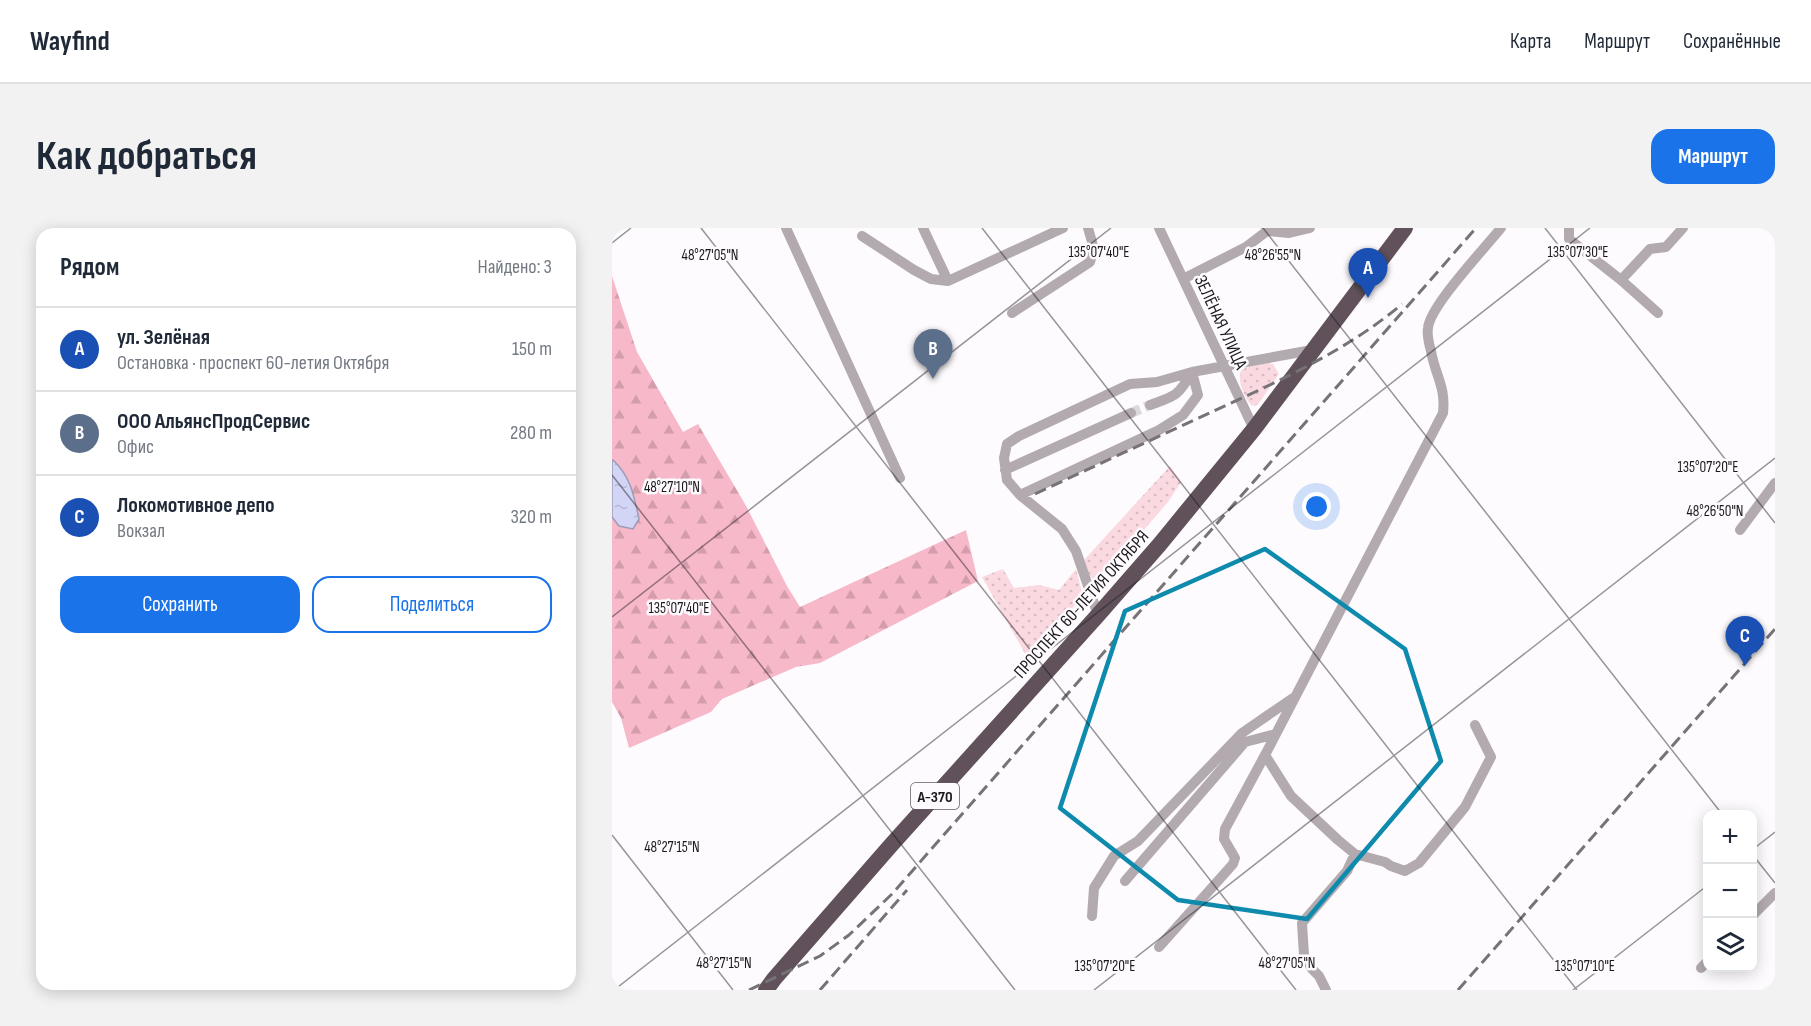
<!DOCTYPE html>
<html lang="ru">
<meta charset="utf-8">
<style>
:root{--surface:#fff;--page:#f2f2f3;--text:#1f2937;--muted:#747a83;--line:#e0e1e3;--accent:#1a73e8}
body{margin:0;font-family:"Sofia Sans Condensed",sans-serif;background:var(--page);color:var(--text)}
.controls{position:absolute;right:18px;bottom:18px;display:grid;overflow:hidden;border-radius:12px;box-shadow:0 3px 15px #0003}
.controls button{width:54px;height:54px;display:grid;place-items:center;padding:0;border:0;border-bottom:2px solid var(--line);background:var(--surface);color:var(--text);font:30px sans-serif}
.you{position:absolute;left:705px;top:279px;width:21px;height:21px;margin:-15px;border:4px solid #fff;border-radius:50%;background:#1a73e8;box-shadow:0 0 0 9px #1a73e833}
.badge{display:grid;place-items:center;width:39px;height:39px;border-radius:50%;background:var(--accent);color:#fff;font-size:20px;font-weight:700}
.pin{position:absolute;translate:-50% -50px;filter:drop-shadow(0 2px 3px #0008)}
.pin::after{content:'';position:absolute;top:32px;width:21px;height:18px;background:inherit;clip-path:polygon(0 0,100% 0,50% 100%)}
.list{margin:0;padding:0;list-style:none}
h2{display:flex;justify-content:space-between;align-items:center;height:78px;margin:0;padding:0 24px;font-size:26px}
h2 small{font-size:20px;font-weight:400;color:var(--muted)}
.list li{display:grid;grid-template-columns:39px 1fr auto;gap:18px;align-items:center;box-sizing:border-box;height:84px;padding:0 24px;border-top:2px solid var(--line)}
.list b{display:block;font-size:22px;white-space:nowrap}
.list p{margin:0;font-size:20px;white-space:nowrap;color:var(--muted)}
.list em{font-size:20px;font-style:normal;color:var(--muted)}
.actions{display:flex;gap:12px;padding:18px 24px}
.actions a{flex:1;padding:14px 0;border:2px solid var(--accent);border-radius:18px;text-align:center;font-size:21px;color:var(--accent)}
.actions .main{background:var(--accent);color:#fff}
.icon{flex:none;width:33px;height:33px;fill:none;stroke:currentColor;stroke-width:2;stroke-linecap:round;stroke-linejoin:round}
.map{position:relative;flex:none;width:1163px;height:762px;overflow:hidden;border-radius:18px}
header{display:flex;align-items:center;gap:36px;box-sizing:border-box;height:84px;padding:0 30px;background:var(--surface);border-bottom:2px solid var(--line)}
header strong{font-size:28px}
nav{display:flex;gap:33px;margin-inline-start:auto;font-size:21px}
.intro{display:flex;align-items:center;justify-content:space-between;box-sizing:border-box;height:144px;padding:0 36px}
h1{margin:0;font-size:42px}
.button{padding:15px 27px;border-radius:18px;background:var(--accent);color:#fff;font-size:21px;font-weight:700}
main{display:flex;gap:36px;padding:0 36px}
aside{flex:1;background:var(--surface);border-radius:18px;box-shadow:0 3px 15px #0003}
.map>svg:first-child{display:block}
</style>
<header>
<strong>Wayfind</strong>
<nav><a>Карта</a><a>Маршрут</a><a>Сохранённые</a></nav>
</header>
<div class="intro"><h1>Как добраться</h1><a class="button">Маршрут</a></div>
<main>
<aside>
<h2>Рядом<small>Найдено: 3</small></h2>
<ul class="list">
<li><span class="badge" style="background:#1a4fb4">A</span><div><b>ул. Зелёная</b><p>Остановка · проспект 60-летия Октября</p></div><em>150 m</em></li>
<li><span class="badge" style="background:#5c6f8a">B</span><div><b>ООО АльянсПродСервис</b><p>Офис</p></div><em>280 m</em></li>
<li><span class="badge" style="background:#1a4fb4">C</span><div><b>Локомотивное депо</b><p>Вокзал</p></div><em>320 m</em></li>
</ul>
<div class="actions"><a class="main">Сохранить</a><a>Поделиться</a></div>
</aside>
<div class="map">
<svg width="1163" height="762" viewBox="0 0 1163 762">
<defs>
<pattern id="grass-dots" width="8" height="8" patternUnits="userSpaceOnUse" patternTransform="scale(1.5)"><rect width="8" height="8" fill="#fbd9e1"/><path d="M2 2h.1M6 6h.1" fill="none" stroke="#d7bac1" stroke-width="1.8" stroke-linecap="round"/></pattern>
<pattern id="forest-firs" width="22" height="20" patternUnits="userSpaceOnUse" patternTransform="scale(1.5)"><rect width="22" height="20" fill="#f7b8c9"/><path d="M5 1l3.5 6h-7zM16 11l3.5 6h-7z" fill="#d39dac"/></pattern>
<pattern id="water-ripples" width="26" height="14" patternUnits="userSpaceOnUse" patternTransform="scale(1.5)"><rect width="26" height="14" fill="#d3d5f6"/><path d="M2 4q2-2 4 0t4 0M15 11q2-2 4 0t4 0" fill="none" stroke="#b5b6d2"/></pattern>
</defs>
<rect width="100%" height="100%" fill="#fdfbfe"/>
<path fill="url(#grass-dots)" d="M656 135 661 136 667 146 647 175 643 178 639 177C632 168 625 154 629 142L636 139Z
M558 238 569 254 556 274 485 356 477 347 472 332Z
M391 341 402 360 427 357 447 362 464 341 471 368 416 431 370 349Z"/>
<path fill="url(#forest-firs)" d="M0 48 25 124 71 204 86 196 133 276 175 358 188 379 354 302 366 353 208 435 184 439 110 471 99 484 17 520 9 490 0 474Z"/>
<path fill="url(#water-ripples)" stroke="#9c9cb5" stroke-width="1.5" d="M1 232C19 249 22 268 27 291L21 301 7 298 0 289V233Z"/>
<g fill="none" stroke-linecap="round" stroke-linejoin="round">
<path stroke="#dbd9dc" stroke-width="10" stroke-dasharray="10 5" stroke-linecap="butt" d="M519 185 538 177"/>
<path stroke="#b2aaaf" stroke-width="10" d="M174 0 288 250
M311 0 336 53
M547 0 642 201
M957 0V11L1009 52 1046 85
M655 3 677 5 698 0
M250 8 302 42 319 51 336 53 451 0
M571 51 634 19 655 3 654 0
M1009 52 1038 21 1054 19 1071 0
M400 85 478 34 482 21 476 0
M538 177C564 168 567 167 580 144
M393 242 519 185
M408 267 547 202 571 187 586 167 580 144
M1128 302 1163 255
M486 387 464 323 450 301 408 267 395 252 392 230 395 216 407 208 518 156 545 154 580 144 700 122
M863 497 879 529 853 579 807 635 793 643 779 638 773 634 743 626 726 612 679 568 653 527 831 185C834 158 823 147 819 123 817 116 815 106 816 100 818 78 873 20 889 0
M513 653 633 514 664 506
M480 688 482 660 502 628 526 613 630 505 681 470
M1140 688 1163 665
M547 719 621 636 623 630 612 611 613 601 653 527
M1089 740 1096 733
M714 762 707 748 700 741 692 727 690 695 735 643 743 626"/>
<path stroke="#60515a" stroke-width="16" d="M154 762 162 751 280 616 486 387 548 316 642 201 793 0"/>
<path stroke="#767277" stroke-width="3" stroke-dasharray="12 6" stroke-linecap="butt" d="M423 266C483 238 543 210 602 183 667 153 736 122 790 76
M137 762 208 728 237 707 280 666 864 0
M208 762 295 662
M846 762 1163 401"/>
</g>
<path fill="none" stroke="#0e8aac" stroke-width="4.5" stroke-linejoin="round" d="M653 321 793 421 829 533 695 691 566 672 448 580 513 383Z"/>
<path fill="none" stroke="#1d181e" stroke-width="1.5" stroke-opacity="0.45" d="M89 0 684 762M370 0 965 762M651 0 1110 586M933 0 1163 295M0 15 19 0M0 247 403 762M0 389 499 0M0 607 121 762M1140 622 1163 604M1140 626 1163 655M2 762 978 0M482 762 1163 230M961 762 1096 657"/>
<g text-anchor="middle" stroke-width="5" stroke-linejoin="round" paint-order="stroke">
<rect fill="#fdfbfe" stroke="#605c61" stroke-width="1.5" x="299" y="555" width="48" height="26" rx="4.5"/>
<g font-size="16" font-weight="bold" fill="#1d181e">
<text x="323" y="574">А-370</text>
</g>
<g font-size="18" fill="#1d181e" stroke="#fdfbfe">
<text transform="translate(609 94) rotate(65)" y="6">ЗЕЛЁНАЯ УЛИЦА</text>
<text transform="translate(469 376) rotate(-48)" y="6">ПРОСПЕКТ 60-ЛЕТИЯ ОКТЯБРЯ</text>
</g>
</g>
<g font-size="15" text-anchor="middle" fill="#1d181e" stroke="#fdfbfe" stroke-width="5" stroke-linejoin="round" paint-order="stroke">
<text x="487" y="29">135°07'40"E</text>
<text x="966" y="29">135°07'30"E</text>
<text x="98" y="32">48°27'05"N</text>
<text x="661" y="32">48°26'55"N</text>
<text x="1096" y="244">135°07'20"E</text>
<text x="60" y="264">48°27'10"N</text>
<text x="1103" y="288">48°26'50"N</text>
<text x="67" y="385">135°07'40"E</text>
<text x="60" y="624">48°27'15"N</text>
<text x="112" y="740">48°27'15"N</text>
<text x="675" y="740">48°27'05"N</text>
<text x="493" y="743">135°07'20"E</text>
<text x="973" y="743">135°07'10"E</text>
</g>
</svg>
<div class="controls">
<button>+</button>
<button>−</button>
<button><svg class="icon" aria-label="layers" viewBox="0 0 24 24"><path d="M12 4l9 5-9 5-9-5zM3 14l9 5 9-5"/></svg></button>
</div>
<div class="you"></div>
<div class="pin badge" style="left:756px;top:70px;background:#1a4fb4">A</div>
<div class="pin badge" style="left:321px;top:151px;background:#5c6f8a">B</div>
<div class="pin badge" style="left:1133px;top:438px;background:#1a4fb4">C</div>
</div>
</main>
